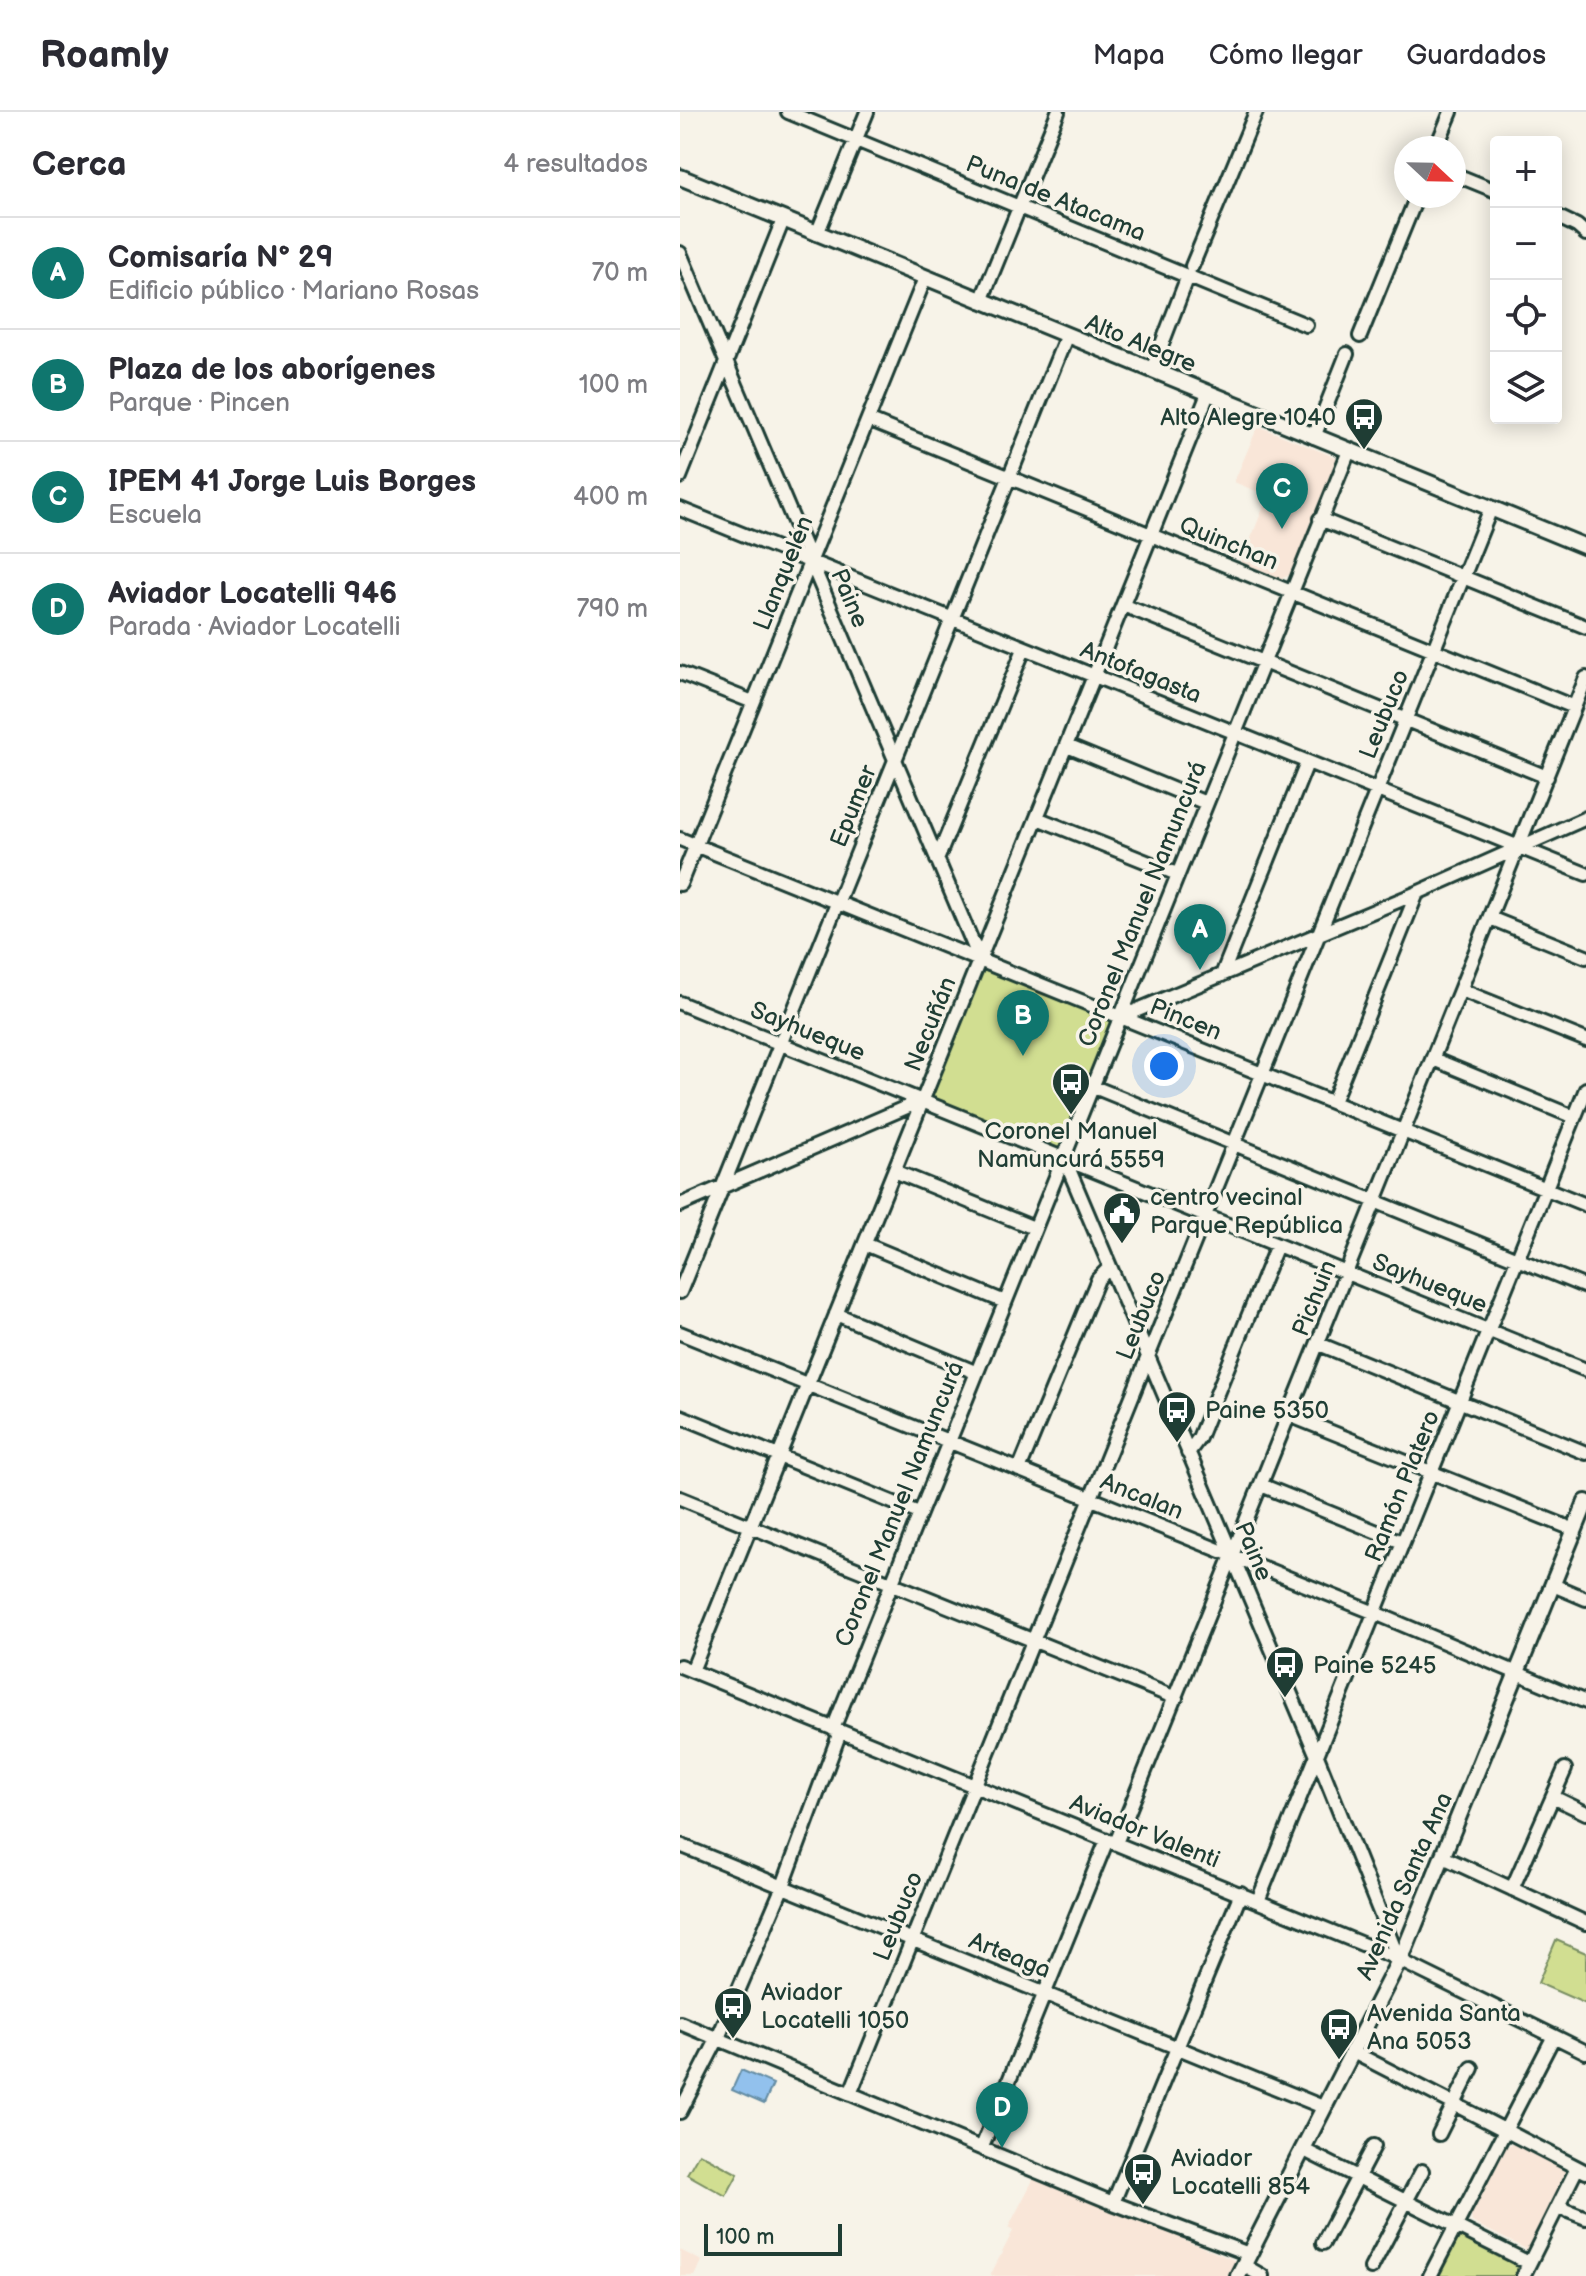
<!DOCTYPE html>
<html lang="es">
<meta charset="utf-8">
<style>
:root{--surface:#fff;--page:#f2f2f3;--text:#2b2b33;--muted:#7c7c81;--line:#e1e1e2;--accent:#0f766e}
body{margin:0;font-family:"Balsamiq Sans",sans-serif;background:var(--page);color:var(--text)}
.controls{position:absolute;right:24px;top:24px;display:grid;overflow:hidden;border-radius:8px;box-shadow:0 4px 20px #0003}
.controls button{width:72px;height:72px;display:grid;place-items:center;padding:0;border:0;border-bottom:2px solid var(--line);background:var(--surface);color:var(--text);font:40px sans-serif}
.compass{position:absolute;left:714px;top:24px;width:72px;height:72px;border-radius:50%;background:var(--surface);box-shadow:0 4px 20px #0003;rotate:112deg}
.scale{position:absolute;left:24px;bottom:20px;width:138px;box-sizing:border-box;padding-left:8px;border:4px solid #1f3d34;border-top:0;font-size:22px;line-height:28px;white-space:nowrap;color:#1f3d34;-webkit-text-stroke:6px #f7f3e8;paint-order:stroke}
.you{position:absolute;left:484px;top:954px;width:28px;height:28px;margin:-20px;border:6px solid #fff;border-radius:50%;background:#1a73e8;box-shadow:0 0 0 12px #1a73e833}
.badge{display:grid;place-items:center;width:52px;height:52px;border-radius:50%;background:var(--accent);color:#fff;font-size:26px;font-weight:700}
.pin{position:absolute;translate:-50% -66px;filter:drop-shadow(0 2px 4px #0008)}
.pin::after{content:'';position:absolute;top:42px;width:28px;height:24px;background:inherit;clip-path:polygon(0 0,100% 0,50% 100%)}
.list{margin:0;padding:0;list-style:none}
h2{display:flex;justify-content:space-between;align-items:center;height:104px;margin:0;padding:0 32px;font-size:34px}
h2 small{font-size:26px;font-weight:400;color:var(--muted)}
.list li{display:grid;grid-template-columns:52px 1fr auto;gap:24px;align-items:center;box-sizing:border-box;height:112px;padding:0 32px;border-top:2px solid var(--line)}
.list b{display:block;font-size:30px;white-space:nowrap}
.list p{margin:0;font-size:26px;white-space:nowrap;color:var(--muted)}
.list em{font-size:26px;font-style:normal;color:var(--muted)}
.icon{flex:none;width:44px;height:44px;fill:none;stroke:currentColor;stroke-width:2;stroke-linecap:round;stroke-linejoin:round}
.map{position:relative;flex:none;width:906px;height:2164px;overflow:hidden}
header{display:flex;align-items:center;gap:48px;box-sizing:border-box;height:112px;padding:0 40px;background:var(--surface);border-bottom:2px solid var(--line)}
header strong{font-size:38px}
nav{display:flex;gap:44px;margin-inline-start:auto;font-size:28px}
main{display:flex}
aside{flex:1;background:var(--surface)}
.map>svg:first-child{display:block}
</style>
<header>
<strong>Roamly</strong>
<nav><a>Mapa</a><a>Cómo llegar</a><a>Guardados</a></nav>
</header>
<main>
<aside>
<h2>Cerca<small>4 resultados</small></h2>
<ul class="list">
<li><span class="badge">A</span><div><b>Comisaría N° 29</b><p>Edificio público · Mariano Rosas</p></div><em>70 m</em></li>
<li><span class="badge">B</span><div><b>Plaza de los aborígenes</b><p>Parque · Pincen</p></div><em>100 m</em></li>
<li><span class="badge">C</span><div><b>IPEM 41 Jorge Luis Borges</b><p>Escuela</p></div><em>400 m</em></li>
<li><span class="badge">D</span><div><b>Aviador Locatelli 946</b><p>Parada · Aviador Locatelli</p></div><em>790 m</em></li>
</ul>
</aside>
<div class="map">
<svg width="906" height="2164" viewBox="0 0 906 2164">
<rect width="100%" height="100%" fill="#f7f3e8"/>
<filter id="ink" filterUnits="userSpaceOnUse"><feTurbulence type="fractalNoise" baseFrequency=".0125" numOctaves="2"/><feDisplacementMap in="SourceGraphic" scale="16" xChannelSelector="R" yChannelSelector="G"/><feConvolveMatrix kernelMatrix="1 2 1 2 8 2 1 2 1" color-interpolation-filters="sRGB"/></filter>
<g filter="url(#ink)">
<path fill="#f9e6d8" d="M578 314 657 346 610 463 600 467 561 451 588 384 554 370Z
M833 2032 886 2056 888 2065 850 2139 792 2110 791 2103 827 2034Z
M354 2066 556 2149 548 2164H310L333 2119 328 2116Z
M0 2138 22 2149 15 2164H0Z"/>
<path fill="#d1de91" stroke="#788e62" stroke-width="2" d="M300 848 441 905 385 1048 243 988Z
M876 1828 906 1841V1892L858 1871Z
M19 2041 58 2062 46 2084 7 2062Z
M782 2122 834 2149 838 2158 835 2164H753L774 2124Z"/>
<path fill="#92c1ed" stroke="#648ca3" stroke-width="2" d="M61 1958 93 1972 84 1992 52 1978Z"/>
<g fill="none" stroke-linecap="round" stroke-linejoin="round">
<g stroke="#1f3d34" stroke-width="18">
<path id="minor" d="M108 0 626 213
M756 36 771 0
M774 62 816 79
M876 104 897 114 906 122
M137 122 187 0
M0 141 300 848
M512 154 576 0
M301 189 378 0
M680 224 737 84
M472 258 508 164
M188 308 894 595
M634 325 667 242
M0 365 103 108
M0 397 906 762
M640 407 906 515
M443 493 867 665
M0 561 73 590
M387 634 526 691
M357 706 497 762
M0 727 906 1093
M257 748 344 537
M0 772 245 166
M810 806 906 845
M542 863 627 651
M781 878 906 928
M0 891 906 1258
M441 905 737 781 906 706
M753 947 894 1005
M414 975 906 1175
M653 990 737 781
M385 1048 637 1644 719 1848
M214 1059 354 1116
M0 1093 243 988
M185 1132 325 1190
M0 1180 386 225
M156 1202 295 1260
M0 1221 695 1501 906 1590
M639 1232 906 1341
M609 1303 895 1418
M0 1304 239 1401
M508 1341 519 1326 597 1133
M339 1358 418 1167 429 1156
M581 1373 722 1430
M0 1386 496 1586
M873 1473 906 1487
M0 1554 709 1843 906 1940
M12 1559 528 282
M153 1617 669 339
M873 1685 906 1701
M436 1731 906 566
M0 1733 643 1995
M763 1745 906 1811
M832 1777 885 1657
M578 1789 906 977
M0 1911 433 2091 569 2142
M671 1939 906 2060
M170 1982 811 396
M0 2000 38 1926 103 1774 160 1620
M759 2022 792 1956
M302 2035 427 1728
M622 2037 849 2151
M433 2091 561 1781
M878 2095 906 2106
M643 2131 694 2034
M563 2153 582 2164
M691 2156 742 2059
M750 2164 874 1924
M843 2164 897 2056"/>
</g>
<g stroke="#1f3d34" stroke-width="20">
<path id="major" d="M0 65 906 435
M558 2164 725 1837 906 1390"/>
</g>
<use href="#minor" stroke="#f7f3e8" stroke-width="12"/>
<use href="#major" stroke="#f7f3e8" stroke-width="14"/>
</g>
</g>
<defs>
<g id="bus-pin" transform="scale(2)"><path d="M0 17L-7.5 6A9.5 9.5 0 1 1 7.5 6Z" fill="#1f3d34" stroke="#f7f3e8"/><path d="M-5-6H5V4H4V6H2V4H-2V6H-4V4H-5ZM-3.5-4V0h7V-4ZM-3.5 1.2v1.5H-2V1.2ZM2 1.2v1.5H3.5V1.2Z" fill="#fff"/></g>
<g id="civic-pin" transform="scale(2)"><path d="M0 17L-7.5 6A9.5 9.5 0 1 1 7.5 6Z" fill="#1f3d34" stroke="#f7f3e8"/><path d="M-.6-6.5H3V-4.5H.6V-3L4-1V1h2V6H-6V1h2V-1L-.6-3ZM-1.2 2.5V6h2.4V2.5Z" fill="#fff"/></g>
</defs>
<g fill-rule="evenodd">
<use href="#bus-pin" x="684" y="305"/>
<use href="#bus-pin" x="391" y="970"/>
<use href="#civic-pin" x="442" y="1099"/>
<use href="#bus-pin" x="497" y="1298"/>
<use href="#bus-pin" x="605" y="1553"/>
<use href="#bus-pin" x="53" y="1894"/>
<use href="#bus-pin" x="659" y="1915"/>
<use href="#bus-pin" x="463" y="2060"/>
</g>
<g text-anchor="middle" stroke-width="7" stroke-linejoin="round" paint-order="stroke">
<g font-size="24" fill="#1f3d34" stroke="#f7f3e8">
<text transform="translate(376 86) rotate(22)" y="8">Puna de Atacama</text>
<text transform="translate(461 231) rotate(22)" y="8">Alto Alegre</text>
<text transform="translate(549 431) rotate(22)" y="8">Quinchan</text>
<text transform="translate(103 461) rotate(-68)" y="8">Llanquelén</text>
<text transform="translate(170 486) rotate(67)" y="8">Paine</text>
<text transform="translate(461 560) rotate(22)" y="8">Antofagasta</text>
<text transform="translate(704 602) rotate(-68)" y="8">Leubuco</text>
<text transform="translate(173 694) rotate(-68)" y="8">Epumer</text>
<text transform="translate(462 792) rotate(-68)" y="8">Coronel Manuel Namuncurá</text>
<text transform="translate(506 907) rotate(22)" y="8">Pincen</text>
<text transform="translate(250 912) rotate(-68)" y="8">Necuñán</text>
<text transform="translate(128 919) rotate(22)" y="8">Sayhueque</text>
<text transform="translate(750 1171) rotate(22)" y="8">Sayhueque</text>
<text transform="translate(634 1186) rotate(-68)" y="8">Pichuin</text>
<text transform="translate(461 1203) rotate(-68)" y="8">Leubuco</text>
<text transform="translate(722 1374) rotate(-68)" y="8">Ramón Platero</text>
<text transform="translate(462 1384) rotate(22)" y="8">Ancalan</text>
<text transform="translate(219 1392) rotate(-68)" y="8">Coronel Manuel Namuncurá</text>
<text transform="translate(574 1439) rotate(67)" y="8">Paine</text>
<text transform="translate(465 1719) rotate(22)" y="8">Aviador Valenti</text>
<text transform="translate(724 1774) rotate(-66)" y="8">Avenida Santa Ana</text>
<text transform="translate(218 1804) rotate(-68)" y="8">Leubuco</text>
<text transform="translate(330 1843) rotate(22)" y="8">Arteaga</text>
</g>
<g font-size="24" fill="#1f3d34" stroke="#f7f3e8" text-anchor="start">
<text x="656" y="313" text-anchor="end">Alto Alegre 1040</text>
<text x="391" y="1027" text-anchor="middle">Coronel Manuel<tspan x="391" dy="28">Namuncurá 5559</tspan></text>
<text x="470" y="1093">centro vecinal<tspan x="470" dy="28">Parque República</tspan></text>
<text x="525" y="1306">Paine 5350</text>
<text x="633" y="1561">Paine 5245</text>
<text x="81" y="1888">Aviador<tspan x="81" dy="28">Locatelli 1050</tspan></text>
<text x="687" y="1909">Avenida Santa<tspan x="687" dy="28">Ana 5053</tspan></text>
<text x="491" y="2054">Aviador<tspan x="491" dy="28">Locatelli 854</tspan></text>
</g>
</g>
</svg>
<div class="controls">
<button>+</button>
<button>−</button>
<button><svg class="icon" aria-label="locate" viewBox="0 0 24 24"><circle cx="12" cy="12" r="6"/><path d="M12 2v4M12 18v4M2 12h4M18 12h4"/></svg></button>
<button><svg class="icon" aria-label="layers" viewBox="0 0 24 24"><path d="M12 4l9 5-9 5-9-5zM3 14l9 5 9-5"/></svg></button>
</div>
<svg class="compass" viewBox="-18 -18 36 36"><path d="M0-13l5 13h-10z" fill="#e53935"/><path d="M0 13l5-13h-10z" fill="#7c7c81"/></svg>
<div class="scale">100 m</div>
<div class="you"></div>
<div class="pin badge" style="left:520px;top:858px">A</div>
<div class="pin badge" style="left:343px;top:944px">B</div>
<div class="pin badge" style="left:602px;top:417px">C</div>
<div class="pin badge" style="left:322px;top:2036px">D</div>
</div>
</main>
